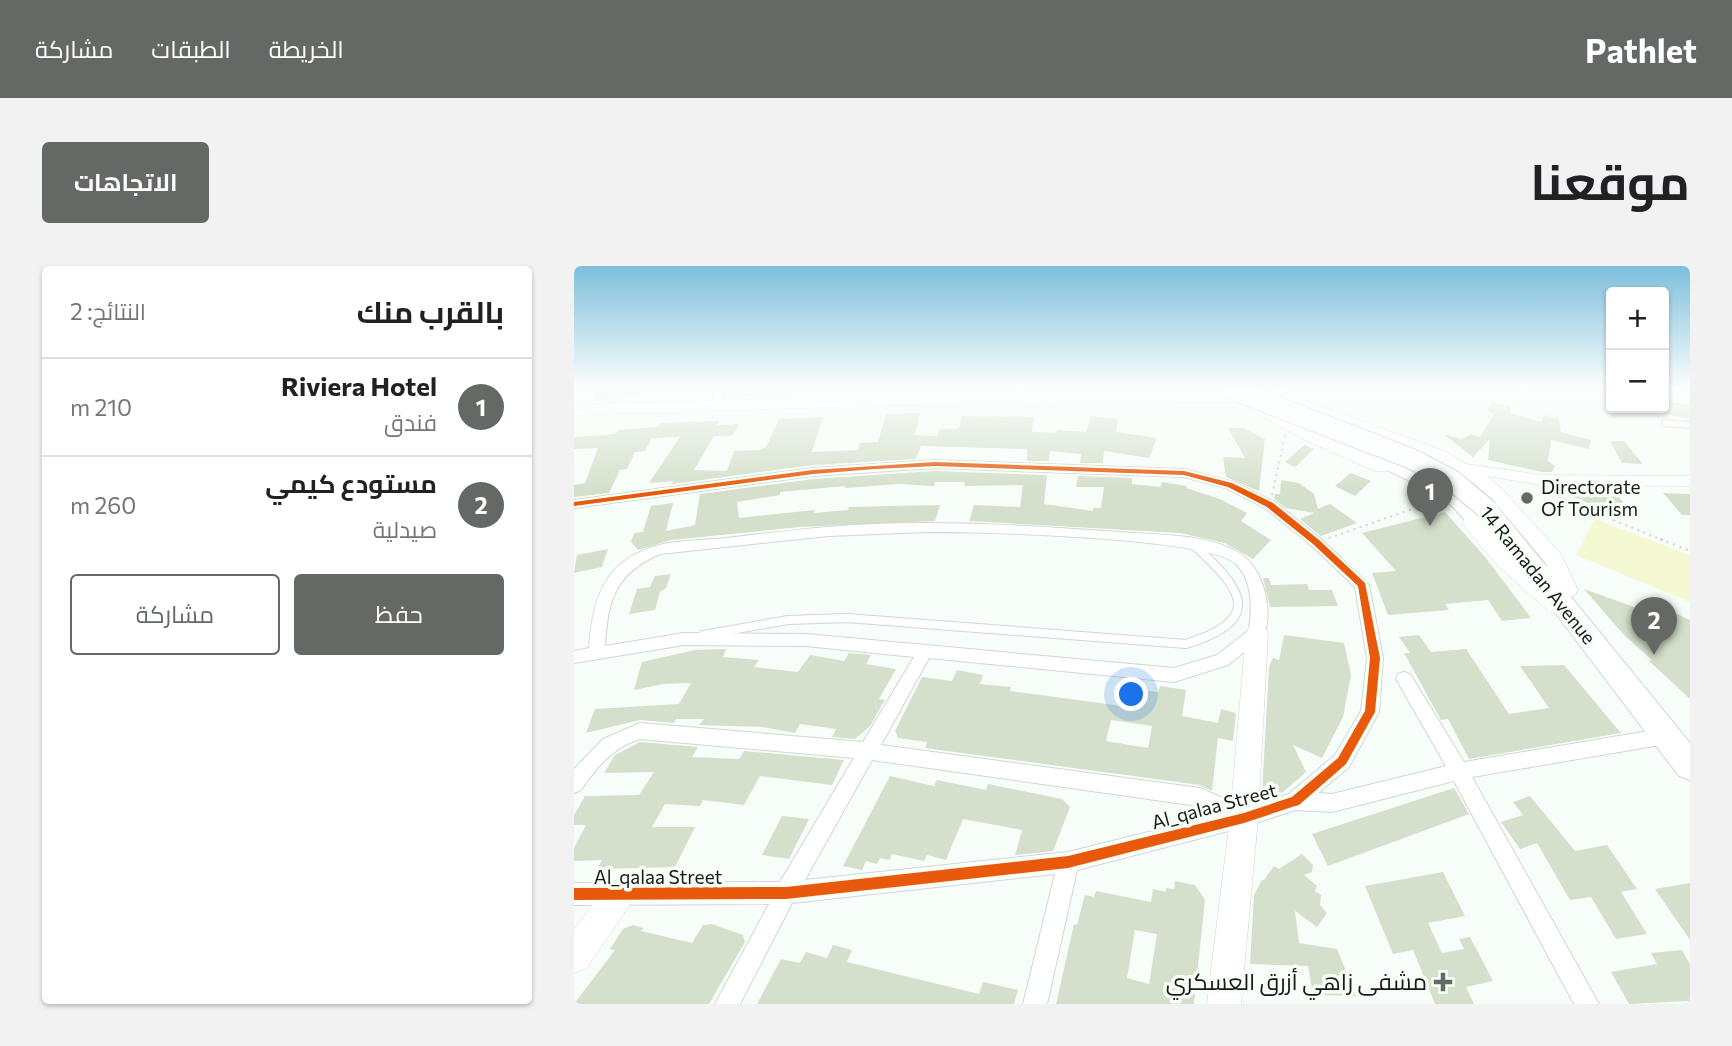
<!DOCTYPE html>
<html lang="ar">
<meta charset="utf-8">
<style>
:root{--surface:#fff;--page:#f2f2f2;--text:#202124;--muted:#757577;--line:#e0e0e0;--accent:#646965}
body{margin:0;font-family:Commissioner,Cairo,sans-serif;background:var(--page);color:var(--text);direction:rtl}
.controls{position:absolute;right:21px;top:21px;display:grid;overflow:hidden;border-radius:7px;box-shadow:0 2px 5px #0004}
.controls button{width:63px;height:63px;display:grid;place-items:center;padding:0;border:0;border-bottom:2px solid var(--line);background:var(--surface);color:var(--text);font:35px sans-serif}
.you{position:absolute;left:558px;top:429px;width:24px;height:24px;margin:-18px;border:5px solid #fff;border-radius:50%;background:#1a73e8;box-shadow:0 0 0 10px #1a73e833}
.badge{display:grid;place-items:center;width:46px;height:46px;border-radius:50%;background:var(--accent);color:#fff;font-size:23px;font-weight:700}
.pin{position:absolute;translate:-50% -58px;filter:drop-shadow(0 2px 4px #0008)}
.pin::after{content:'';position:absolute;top:37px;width:24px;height:21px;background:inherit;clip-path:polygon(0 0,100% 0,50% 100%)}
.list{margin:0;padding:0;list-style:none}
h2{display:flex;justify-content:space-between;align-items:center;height:91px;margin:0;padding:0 28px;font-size:30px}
h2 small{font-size:23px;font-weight:400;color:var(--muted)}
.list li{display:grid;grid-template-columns:46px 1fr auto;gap:21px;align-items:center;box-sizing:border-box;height:98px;padding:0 28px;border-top:2px solid var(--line)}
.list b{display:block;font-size:26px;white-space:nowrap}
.list p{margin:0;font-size:23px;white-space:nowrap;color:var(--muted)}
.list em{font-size:23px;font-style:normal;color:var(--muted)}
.actions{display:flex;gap:14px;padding:21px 28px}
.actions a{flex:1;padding:16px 0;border:2px solid var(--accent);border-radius:7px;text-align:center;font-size:24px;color:var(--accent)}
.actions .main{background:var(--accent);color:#fff}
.map{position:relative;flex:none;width:1116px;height:738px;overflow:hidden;direction:ltr;border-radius:7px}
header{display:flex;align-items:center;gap:42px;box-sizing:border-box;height:98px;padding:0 35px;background:var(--accent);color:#fff}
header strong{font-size:33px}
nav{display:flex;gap:38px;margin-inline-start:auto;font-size:24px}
.intro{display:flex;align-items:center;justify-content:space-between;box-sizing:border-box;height:168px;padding:0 42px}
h1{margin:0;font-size:49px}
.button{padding:18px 32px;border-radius:7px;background:var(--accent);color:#fff;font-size:24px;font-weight:700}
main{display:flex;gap:42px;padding:0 42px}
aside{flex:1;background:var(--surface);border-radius:7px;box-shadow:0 2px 5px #0004}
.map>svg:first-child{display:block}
</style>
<header>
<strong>Pathlet</strong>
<nav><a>الخريطة</a><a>الطبقات</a><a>مشاركة</a></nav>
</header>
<div class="intro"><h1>موقعنا</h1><a class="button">الاتجاهات</a></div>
<main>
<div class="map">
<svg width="1116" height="738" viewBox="0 0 1116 738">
<rect width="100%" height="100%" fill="#f7fdf8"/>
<path fill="#f4f8d3" d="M1021 253 1116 289V336L1002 289Z"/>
<path fill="#d4e0cb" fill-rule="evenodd" d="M23 122H64V128L19 135Z
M154 122H193L194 124 171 131 156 132 153 128Z
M917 136 936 140V147L968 156 970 149 985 153 987 166 1017 174 1015 183 977 174 974 195 981 200 978 206H968L914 194 916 173 899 191 869 168 888 173 897 168 906 171 920 148 913 144Z
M1090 136 1116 138V153L1090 148Z
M346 147 341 169 363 170 366 163H385L388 150 460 151 458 166 482 167 483 164 512 166 517 150 544 153 542 166 583 172 575 192 530 185 529 197H506L507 188 476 185 475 195H453V183L347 180 342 193 239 199 98 218 99 215 75 217 106 171 78 172 71 185 61 186 53 203 46 204 35 227 0 231V219L11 217 24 182 0 183V171L41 168 45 164 84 161 87 157 146 155 143 159 165 158 159 169 140 170 120 204 153 205 160 185 186 184 192 181 205 153 249 151 238 186 284 184 286 177 304 176 312 148Z
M654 162H669L691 173 685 225 652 211 649 191 671 192Z
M1036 175H1050L1069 198 1048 197Z
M730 179 740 183 721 201 711 196Z
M361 205 473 209 470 238 519 245V242H527L530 221H502L504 210 558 212V218L586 221 588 216 613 220 612 222 646 233 673 247 667 255 697 274 679 293 651 277 606 267 395 255 400 239 446 241 449 219 390 220 391 216H361L360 220 325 218 271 222V220L206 226V229L163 236 165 252 241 244 240 247 274 244 275 241 366 239 361 255 226 261 97 274 64 284 57 276 60 267 69 266 77 240 99 237 92 265 121 259 126 228 239 213Z
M777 207 797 215 781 230 761 220Z
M707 214 725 217 740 228 744 243 756 238 783 257 747 270 726 253 740 247 712 242 700 233 701 228H706Z
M1089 227 1116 228V249H1108Z
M995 228 1044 229 1058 249 1046 245V248L994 230Z
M871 246 912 292 957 352 928 355 914 334 871 338 875 344 814 349 798 307 822 305 788 267Z
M34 283 28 301 0 307 3 289Z
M97 308 92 322 86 326 81 344 55 348 63 323 76 321 81 310Z
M689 312H695L697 319 733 318 735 324H758L764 340 696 341Z
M1010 323 1085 350 1099 346 1116 354V433L1075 395 1078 394 1050 369Z
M710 369 770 377 777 409 769 451 748 492 719 479 732 506 709 526 690 530 688 528 695 401 699 392 705 394Z
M845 369 857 386 892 383 935 448 975 442 946 400 990 399 1047 467 895 493 874 453 867 454 830 387H836L825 371Z
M152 383 149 391 185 394 180 401 224 406 236 389 270 395 275 387 297 389 292 398 322 403 305 433 311 434 296 460 281 473 258 471 262 463 226 458 221 467 189 461 125 459 130 453H102L100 457 66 454 12 467 21 443 105 438 117 417 89 418 60 424 68 396 121 384Z
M383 404 409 409 406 418 437 421 436 425 548 440 551 422 584 426 586 420 612 424 608 450 644 457 647 443 662 447 659 475 644 472 638 525 626 519 351 482 353 476 324 472 321 465 348 411 378 415ZM537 454 578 460 574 482 532 475Z
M66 476 124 481 118 491 165 493 170 485 270 494 258 519 186 510 170 539 129 534 126 540 91 538 78 561H121L101 601 23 603 28 594 0 595V582L12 559H0V549L11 530 65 529 80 506 30 507 41 489Z
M316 510 360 520 363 514 412 524 414 518 488 533 496 541 479 585 441 589 448 564 389 553 372 594 353 589 350 595 318 588 316 594 306 592 303 598 292 595 288 604 269 600Z
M880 522 895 548 754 600 738 568Z
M956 530 1001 585 1033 579 1063 623 1047 626 1073 668 1042 673 1017 631 996 634 963 577 946 583 927 556 949 549 939 536Z
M208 550 235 553 215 593 188 589Z
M728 588 739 599 738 606 730 609 743 620 741 625 747 629 746 639 753 647 743 661 721 645 725 677 763 683 782 730 739 729 734 700 676 698 680 629 688 614H690L700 600 705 603Z
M869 606 891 650 854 657 868 687 890 683 885 673 896 671 919 715 892 721 900 738H861L839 684 819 688 791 620Z
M601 615 621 619 631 634 620 738H482L500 658 503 659 511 629 520 631 522 625 577 636 579 623 592 626V622L600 623ZM561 664 583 668 575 718 553 712Z
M1116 617V674L1081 623Z
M138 658 169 669 171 676 135 738H0L41 684 36 683 49 663 59 659 70 662 67 665 118 677 129 659Z
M259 679 278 684 273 696 405 728 409 716 444 724 440 738H183L207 693 226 697 232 686 253 692Z
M1108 684 1116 698V735L1055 738 1037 706 1083 698 1077 687Z"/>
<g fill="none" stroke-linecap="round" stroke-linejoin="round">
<g stroke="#d1d7d2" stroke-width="8">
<path id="lane-far1" d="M1091 157 1116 159"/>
</g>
<g stroke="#d1d7d2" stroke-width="10">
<path id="lane" d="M129 369 214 354 273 352 612 378C691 353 669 324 620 279"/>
</g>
<g stroke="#d1d7d2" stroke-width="2">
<path id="street" d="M142 122H152L147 139 142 142 137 139Z
M361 194 610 203 660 216 701 236 747 273 795 319 809 392 805 446 775 501 744 527 758 528 872 500 822 413 824 408 830 406 836 408 890 496 1092 462 1098 464 1101 470 1098 476 1092 478 898 511 1025 738H1000L880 515 758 546 721 544 670 561 503 604 473 738H449L481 608 218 637 166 738H141L195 638 0 639V617L206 616 280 492 66 473C38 482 23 501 7 524L0 527V503L29 473 66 457 289 476 340 391 232 380 110 379 0 397V385L15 382C19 328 32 292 89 278 110 274 132 274 153 272 202 266 251 260 300 258 382 255 463 260 544 266 582 269 630 267 664 286 689 300 701 346 689 371L654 399 600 416 355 392 307 479 626 522 671 542 715 528 761 489 787 445 793 392 781 321 737 279 691 242 652 222 610 211 361 202 239 210 0 242V234L239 202ZM353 266C403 266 633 271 662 298 679 315 678 342 675 364L643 389 600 402 232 368 110 367 31 380C34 333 41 308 86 288L254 270ZM298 494 624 540 643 549 494 586 231 614Z"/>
</g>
<g stroke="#d1d7d2" stroke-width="1">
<path id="secondary" d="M678 122 704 124 705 122H719V130L873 186 892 198 968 209 1116 210V220L968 219 913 210 929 224 987 288 1004 324 1001 329 993 332 986 330 995 340 992 346 984 348 976 346 924 300 891 261 888 257 891 253H905L938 290 985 329 971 296 917 232 901 218 861 194 715 139 698 143 743 166 813 197 816 201 813 205H801L731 174 675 143 673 140 675 137 700 133 690 127 667 136 328 139 0 149V139L328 129 667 126Z
M683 358 691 361 694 367 684 552 667 738H633L656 552 672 367 675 361Z
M44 614 55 618 59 629 55 640 12 703 0 707V664L33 618Z"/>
</g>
<g stroke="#d1d7d2" stroke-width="2">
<path id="primary" d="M765 169 872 215 893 229 905 243 915 238 923 240 1116 477V514L1105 510 929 278 921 281 913 278 877 239 858 225 758 179 755 175Z"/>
</g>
<path stroke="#d4d6d4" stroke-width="2" stroke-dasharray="2 4.5" stroke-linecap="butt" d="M973 227 1091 275
M698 229 711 170
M755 272 861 235"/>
<path stroke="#d4d6d4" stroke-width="2.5" stroke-dasharray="2 5" stroke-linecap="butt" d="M1086 273 1116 285"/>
<use href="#lane-far1" stroke="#fefffe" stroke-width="6"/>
<use href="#lane" stroke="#fefffe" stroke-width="8"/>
<use href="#street" fill="#fefffe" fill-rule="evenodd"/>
<use href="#secondary" fill="#fefffe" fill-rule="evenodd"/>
<use href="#primary" fill="#fefffe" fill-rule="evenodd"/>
<g stroke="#d1d7d2" stroke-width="22" stroke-linecap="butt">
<path id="primary-bridge" d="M655 122 838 193 878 214 915 245"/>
</g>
<use href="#primary-bridge" stroke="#fefffe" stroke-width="20"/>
<g stroke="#f5fff6" stroke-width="4">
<path id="cycleway" d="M361 196 610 205 658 217 699 237 745 274 791 317 806 392 801 446 772 498 725 539 721 540 670 557 494 602 212 633 0 634V622L212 621 494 590 670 547 718 531 764 492 791 445 796 392 784 320 739 278 693 241 654 221 610 209 361 200 301 203 239 208 0 240V236L239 204Z"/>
</g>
<use href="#cycleway" fill="#e8590c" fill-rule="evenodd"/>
</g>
<linearGradient id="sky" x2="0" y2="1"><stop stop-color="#7cbfdc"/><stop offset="0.54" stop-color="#fbfefc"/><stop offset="1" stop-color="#fbfefc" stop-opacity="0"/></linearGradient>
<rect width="1116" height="225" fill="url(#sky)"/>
<g fill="#646965" stroke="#f5fff6" stroke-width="2.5">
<circle cx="953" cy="232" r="7"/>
<path d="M865.5 705.5h7v7h7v7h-7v7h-7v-7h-7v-7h7z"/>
</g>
<g text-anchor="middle" stroke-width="7" stroke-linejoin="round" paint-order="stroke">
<g font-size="19" fill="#151a16" stroke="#f5fff6" text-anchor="start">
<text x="967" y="228">Directorate<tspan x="967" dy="22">Of Tourism</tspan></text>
</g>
<g font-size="19" fill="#151a16" stroke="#f5fff6">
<text transform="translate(964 309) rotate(51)" y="7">14 Ramadan Avenue</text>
<text transform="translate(640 540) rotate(-15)" y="7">Al_qalaa Street</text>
<text x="84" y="618">Al_qalaa Street</text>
</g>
<g font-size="23" fill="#151a16" stroke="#f5fff6" text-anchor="end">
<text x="853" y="724">مشفى زاهي أزرق العسكري</text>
</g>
</g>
</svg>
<div class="controls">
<button>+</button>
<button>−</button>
</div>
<div class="you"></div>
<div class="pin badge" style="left:856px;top:260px">1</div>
<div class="pin badge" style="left:1080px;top:389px">2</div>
</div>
<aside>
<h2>بالقرب منك<small>النتائج: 2</small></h2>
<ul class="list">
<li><span class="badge">1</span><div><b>Riviera Hotel</b><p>فندق</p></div><em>210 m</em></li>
<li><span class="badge">2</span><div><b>مستودع كيمي</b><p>صيدلية</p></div><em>260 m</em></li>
</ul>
<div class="actions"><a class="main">حفظ</a><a>مشاركة</a></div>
</aside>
</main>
